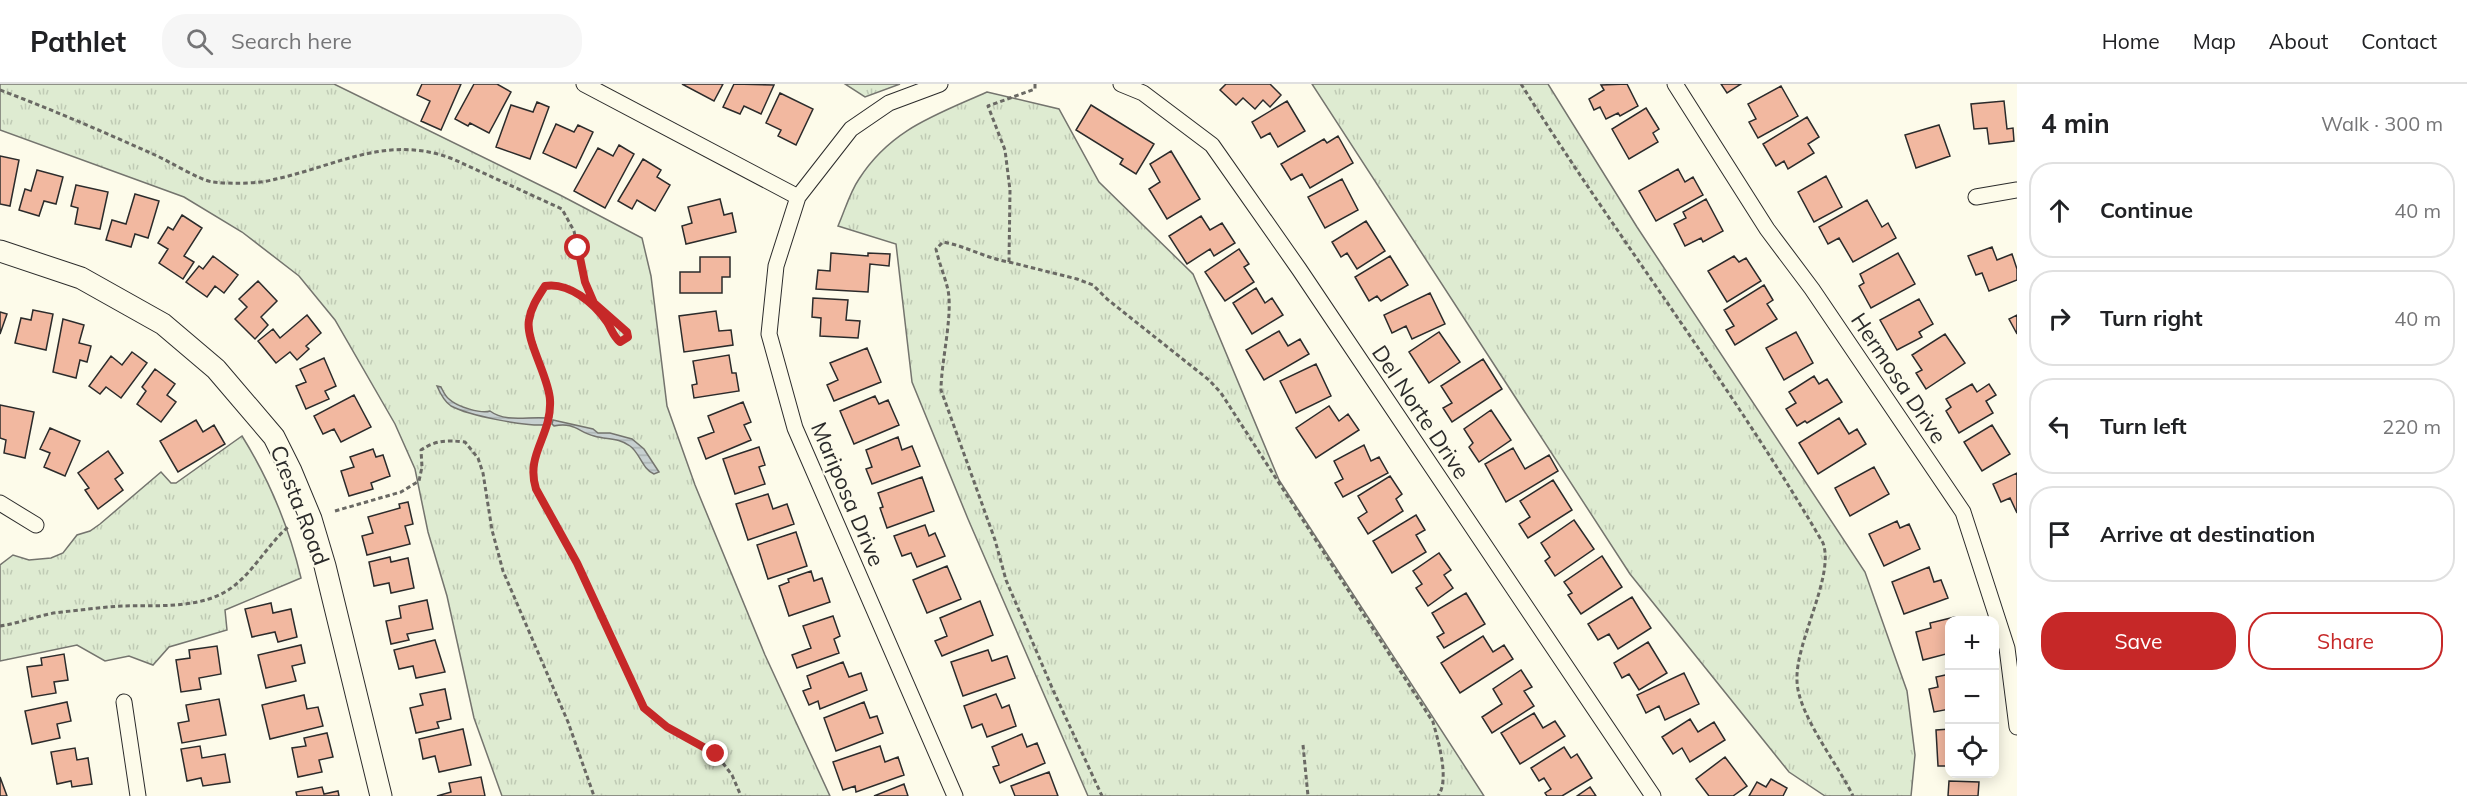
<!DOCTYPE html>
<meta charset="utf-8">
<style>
:root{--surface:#fff;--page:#f6f6f6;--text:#202124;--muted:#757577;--line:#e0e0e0;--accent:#c62828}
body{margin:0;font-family:Mulish,sans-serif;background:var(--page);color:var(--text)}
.controls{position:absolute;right:18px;bottom:18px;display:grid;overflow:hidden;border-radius:12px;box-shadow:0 3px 15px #0003}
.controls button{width:54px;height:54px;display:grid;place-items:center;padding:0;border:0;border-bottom:2px solid var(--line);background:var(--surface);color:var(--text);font:30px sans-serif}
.stop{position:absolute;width:18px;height:18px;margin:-14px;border:4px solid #c62828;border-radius:50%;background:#fff}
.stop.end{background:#c62828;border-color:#fff;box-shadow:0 2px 6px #0008}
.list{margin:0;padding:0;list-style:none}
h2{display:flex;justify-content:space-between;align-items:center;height:78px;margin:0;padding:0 24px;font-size:26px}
h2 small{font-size:20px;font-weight:400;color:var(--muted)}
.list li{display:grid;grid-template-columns:39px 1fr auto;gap:18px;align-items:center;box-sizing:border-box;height:96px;margin:0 12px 12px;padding:0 12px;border:2px solid var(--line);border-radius:24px}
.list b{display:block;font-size:22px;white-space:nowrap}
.list em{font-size:20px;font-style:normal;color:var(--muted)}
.actions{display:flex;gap:12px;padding:18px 24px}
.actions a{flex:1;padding:14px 0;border:2px solid var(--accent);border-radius:24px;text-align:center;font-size:21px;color:var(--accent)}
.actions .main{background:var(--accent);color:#fff}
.icon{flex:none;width:33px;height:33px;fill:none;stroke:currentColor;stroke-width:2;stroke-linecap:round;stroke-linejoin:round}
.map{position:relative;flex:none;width:2017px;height:712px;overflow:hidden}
header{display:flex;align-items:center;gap:36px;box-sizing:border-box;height:84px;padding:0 30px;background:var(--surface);border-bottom:2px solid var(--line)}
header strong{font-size:28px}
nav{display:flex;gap:33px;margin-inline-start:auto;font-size:21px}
.search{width:420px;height:54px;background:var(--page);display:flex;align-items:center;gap:15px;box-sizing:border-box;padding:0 21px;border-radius:24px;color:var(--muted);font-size:22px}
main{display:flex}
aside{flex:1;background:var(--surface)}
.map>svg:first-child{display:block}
</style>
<header>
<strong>Pathlet</strong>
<div class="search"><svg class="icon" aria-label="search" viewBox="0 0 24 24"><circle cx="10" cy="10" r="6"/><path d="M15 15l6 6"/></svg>Search here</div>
<nav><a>Home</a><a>Map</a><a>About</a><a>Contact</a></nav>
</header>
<main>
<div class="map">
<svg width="2017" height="712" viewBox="0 0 2017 712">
<defs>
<pattern id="grass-tufts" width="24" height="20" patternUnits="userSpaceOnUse" patternTransform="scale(1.5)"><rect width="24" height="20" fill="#deebd1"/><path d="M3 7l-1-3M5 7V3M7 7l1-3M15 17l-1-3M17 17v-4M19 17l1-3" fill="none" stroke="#bfcab4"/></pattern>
<pattern id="water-rules" width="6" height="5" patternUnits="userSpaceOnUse" patternTransform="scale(1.5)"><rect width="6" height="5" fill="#c7d0d0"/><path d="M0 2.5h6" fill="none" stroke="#abb3b3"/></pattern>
</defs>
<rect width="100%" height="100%" fill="#fdfbea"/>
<path fill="url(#grass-tufts)" stroke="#74746e" stroke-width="1.5" d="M0 0H334L560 111 642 154 651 192 667 322 695 401 765 571 830 712H502L474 634 447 512 428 448 415 385 395 340 335 236 299 192 242 148 184 113 0 46Z
M845 0H900L865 13Z
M1312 0H1548L1637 143 1865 488 1907 607 1915 671 1911 712H1825L1789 688 1630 490Z
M987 8 1059 25 1099 98 1193 190 1279 396 1484 712H1088L968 435 912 298 896 160 838 142C845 126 850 108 859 95 891 45 936 31 987 8Z
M242 352C270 397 289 443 301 494L225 526 227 546 169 563 153 581 129 572 105 577 77 561 0 577V481L13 471 29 476 51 474 63 469 77 451 90 447 100 440 161 388 171 399H176Z"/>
<path fill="url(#water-rules)" stroke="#74746e" stroke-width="1.5" d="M437 302 441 303C443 307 445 312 449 315 457 323 482 330 490 327 506 339 529 332 547 334L545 341C523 342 470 332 451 322 445 318 440 309 437 302Z
M553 336 593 345 598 349H610L632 355 644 365 659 388 654 390C642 385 640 369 630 362 618 353 607 356 594 352 578 348 575 338 554 342L552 340Z"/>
<path fill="#f2b8a0" stroke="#2b2b2b" stroke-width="1.5" d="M422 0H461L441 46 421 37 430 17 417 11Z
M474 0H497L511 8 489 49 470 39 468 42 455 35Z
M682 0H723L714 17Z
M734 0 774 1 761 30 744 22 740 30 723 23Z
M1226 0H1270L1281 11 1270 23 1263 16 1255 25 1243 14 1236 21 1220 6Z
M1627 0 1638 22 1620 32 1618 29 1606 35 1600 23 1594 26 1589 15 1604 6 1601 1Z
M1721 0H1741L1727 9Z
M1781 2 1798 32 1758 54 1749 38 1756 35 1748 20Z
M780 9 813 25 796 61 778 52 781 46 766 39Z
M1287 17 1305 47 1278 63 1270 49 1261 54 1252 38Z
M2004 17 2007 45 2013 44 2014 57 1989 60 1987 44 1974 45 1971 20Z
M537 18 549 23 530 75 496 63 511 21 533 28Z
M1091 21 1154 60 1136 90 1120 80 1123 75 1076 46Z
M1646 24 1659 45 1653 49 1658 58 1629 75 1612 45Z
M1807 33 1819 53 1808 60 1814 69 1788 85 1784 77 1776 82 1763 60Z
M556 40 574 48 578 41 593 48 576 84 543 69Z
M1939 41 1950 72 1916 84 1905 51Z
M1338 52 1353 79 1310 104 1302 90 1291 96 1281 80 1324 55 1327 59Z
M619 61 634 70 605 124 574 107 598 64 613 72Z
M1171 67 1200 115 1167 135 1149 105 1160 98 1150 80Z
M0 72 19 76 10 122 0 120Z
M643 75 661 86 657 93 670 101 655 127 637 116 632 125 618 117Z
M1678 85 1685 98 1693 93 1703 111 1656 137 1639 107Z
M37 86 63 93 56 120 44 117 39 132 19 126 25 105 31 107Z
M1826 92 1842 123 1814 138 1798 108Z
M1342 95 1358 126 1325 144 1308 113Z
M76 101 108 108 100 145 75 140 78 124 71 122Z
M135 110 159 117 148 154 135 150 131 163 106 156 112 136 126 140Z
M720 115 724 131 732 129 736 148 686 160 682 142 692 139 688 123Z
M1706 115 1723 147 1703 158 1701 154 1685 162 1674 140 1686 134 1683 128Z
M1867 116 1882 143 1888 139 1896 154 1853 178 1839 154 1828 160 1819 143Z
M182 131 202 144 184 172 194 178 183 195 159 179 168 165 158 159 168 143 173 146Z
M1201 132 1210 146 1222 139 1235 159 1214 172 1210 165 1187 180 1169 152Z
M1366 137 1385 167 1357 185 1347 169 1341 173 1332 158Z
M1992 163 1997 176 2012 170 2017 185V196L1989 207 1982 189 1976 191 1968 172Z
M1239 165 1249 180 1244 183 1254 198 1225 217 1205 188Z
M831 169 868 172V169L890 170 889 182 870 180 868 208 816 205 818 186 830 187Z
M1898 169 1915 200 1871 224 1859 202 1864 199 1860 190Z
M213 172 238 191 224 209 215 202 207 213 186 198 199 182 203 185Z
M1390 172 1408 201 1381 217 1377 212 1369 217 1355 193Z
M1734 172 1739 178 1746 174 1761 197 1727 218 1708 187Z
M700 173H730V193H722V209H680V188H700Z
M258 197 277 217 261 233 268 241 255 255 235 235 247 223 239 215Z
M1764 201 1773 216 1767 220 1777 235 1735 261 1726 246 1734 242 1724 226Z
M1256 204 1265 219 1272 214 1283 231 1252 250 1233 219Z
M1430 209 1445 240 1412 255 1406 242 1392 249 1384 231Z
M813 214 848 216 846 236 860 237 858 254 820 252 821 234 812 233Z
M1919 215 1933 240 1919 248 1922 253 1897 266 1880 236Z
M33 226 53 230 46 266 15 259 21 234 31 236Z
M716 227 719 247 731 246 733 261 684 268 679 232Z
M0 228 7 230 0 250Z
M307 231 321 249 306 262 309 265 297 276 290 268 276 279 258 257 273 245 280 254Z
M2017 231V250L2009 235Z
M63 235 84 241 79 259 91 262 87 278 80 276 76 294 53 288Z
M1279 247 1288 262 1300 255 1309 270 1264 296 1246 266Z
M1439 248 1460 278 1429 299 1409 268Z
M1796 248 1813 279 1784 296 1766 264Z
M1945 250 1965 279 1926 305 1916 289 1922 286 1912 271Z
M867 264 881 298 834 317 827 301 838 296 830 279Z
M132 268 147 279 121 314 106 303 100 310 89 302 111 272 122 281Z
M729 271 732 289H736L739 307 694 314 692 301 697 300 693 277Z
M324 274 336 302 325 307 329 315 306 325 296 302 306 298 300 285Z
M1483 275 1502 305 1452 338 1443 324 1452 319 1441 302Z
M1316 280 1331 312 1296 329 1280 297Z
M155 285 175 300 167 311 176 318 161 338 137 320 146 307 142 303Z
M1814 292 1819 300 1827 295 1842 318 1807 339 1805 337 1797 342 1786 325 1796 319 1789 308Z
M1972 300 1977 308 1989 300 1996 311 1986 317 1993 329 1959 349 1946 327 1951 323 1946 315Z
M354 311 371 343 341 358 334 345 323 350 314 332Z
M875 312 879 320 888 316 899 341 854 360 840 327Z
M743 318 751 338 744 341 751 356 706 375 698 354 714 348 708 332Z
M0 321 34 328 25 374 4 369 6 356 0 354Z
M1329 322 1339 337 1348 330 1359 346 1316 374 1296 344Z
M1491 326 1511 356 1479 378 1469 363 1473 359 1464 345Z
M1839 334 1849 350 1857 345 1866 360 1818 390 1799 359Z
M196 336 203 348 214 341 225 360 178 388 160 357Z
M1992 341 2010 370 1982 387 1964 358Z
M50 344 80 357 65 392 44 383 50 369 40 365Z
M898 353 902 366 912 362 920 382 872 400 866 385 872 383 866 366Z
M1364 361 1371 377 1379 373 1388 389 1343 413 1335 399 1343 395 1334 377Z
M759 363 765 381 759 383 765 400 735 410 723 375Z
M1513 364 1525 385 1549 371 1558 387 1506 418 1485 380Z
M373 365 376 373 383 371 390 392 371 399 373 405 349 412 341 387 354 383 350 373Z
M108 367 123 389 115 395 123 406 98 425 85 406 89 404 78 389Z
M1874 383 1889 410 1850 432 1835 404Z
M2017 389V429L2010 414 2001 418 1993 400Z
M1390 392 1402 410 1396 415 1403 427 1368 450 1358 434 1367 428 1358 412Z
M922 393 934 427 887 444 880 424 883 423 878 409Z
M1553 396 1572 426 1528 454 1519 440 1530 433 1520 417Z
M768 410 773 425 787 420 794 440 748 456 736 420Z
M408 418 413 440 405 442 410 460 367 471 362 452 373 449 368 433 400 424 399 420Z
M1416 431 1425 446 1416 451 1426 468 1392 489 1373 457Z
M1574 436 1594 465 1555 492 1545 477 1550 473 1541 459Z
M1897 437 1900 444 1909 440 1920 465 1884 482 1869 450Z
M925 441 929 452 935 449 945 472 917 483 911 469 902 472 894 452Z
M796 448 807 482 768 495 757 461Z
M1439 469 1451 486 1444 491 1453 504 1428 522 1416 504 1422 500 1413 487Z
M1602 472 1622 503 1581 530 1568 511 1572 509 1564 498Z
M390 473 391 478 408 474 414 504 391 509 389 499 374 502 369 478Z
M947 482 961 515 927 529 913 496Z
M1929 483 1934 498 1941 496 1948 514 1904 530 1892 498Z
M811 487 814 497 822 494 830 518 789 532 779 502 789 498 788 495Z
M1466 509 1485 540 1444 564 1437 553 1444 549 1432 529Z
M1632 513 1651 544 1618 565 1609 550 1598 556 1588 540Z
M427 516 433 545 407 550 409 556 391 560 386 537 401 534 399 522Z
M980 517 993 551 942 572 935 557 947 552 940 534Z
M271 519 273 529 291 525 297 553 278 558 275 548 252 553 245 525Z
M833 532 840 552 834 555 839 569 797 584 792 571 811 564 803 542Z
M1955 533 1956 536H1950V569L1923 576 1916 548 1931 544 1930 539Z
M1483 552 1493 568 1504 561 1513 575 1460 609 1441 579Z
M435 556 445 588 416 594 413 582 399 585 394 566Z
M1648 558 1667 589 1639 606 1629 590 1622 594 1614 579Z
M301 561 305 579 292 582 296 597 266 604 258 571Z
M217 562 221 590 199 594 201 605 181 608 176 576 190 574 189 566Z
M988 566 992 577 1007 572 1015 594 963 612 951 578Z
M64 570 68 596 54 598 56 609 32 613 27 583 42 581 41 574Z
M843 578 849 593 861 589 867 606 820 625 818 617 809 621 803 607 811 604 807 592Z
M1521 586 1532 603 1524 607 1534 622 1492 649 1482 633 1502 620 1493 605Z
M1684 589 1699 620 1665 636 1659 622 1646 629 1637 611Z
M1950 590V625L1934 628 1929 605 1938 603 1936 593Z
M445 605 451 635 437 638 439 644 416 649 410 624 423 621 420 610Z
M996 610 1002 624 1009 621 1016 642 987 653 982 640 972 644 964 622Z
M304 611 307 625 318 623 323 642 270 655 262 621Z
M219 615 226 651 182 659 178 639 189 637 186 621Z
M67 618 71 637 57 640 60 654 32 660 25 627Z
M864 618 870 634 877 632 883 649 836 667 824 634Z
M1534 629 1543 644 1555 637 1565 652 1520 680 1501 649Z
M1690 635 1698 648 1714 638 1725 656 1690 678 1682 664 1673 670 1662 653Z
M463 645 471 681 439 688 435 672 423 675 419 655Z
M1950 645V682H1938L1936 646Z
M327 649 333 673 319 676 322 688 298 693 292 664 306 662 304 654Z
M1022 650 1027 663 1037 659 1045 679 1000 699 993 683 999 681 992 663Z
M200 662 202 674 225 670 230 698 203 702 201 694 187 697 181 665Z
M880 662 885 678 898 673 904 691 856 708 855 702 843 706 833 678Z
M1564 663 1571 674 1577 670 1592 694 1562 712H1547L1545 709 1551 705 1544 694 1539 697 1531 684Z
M75 664 77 676 88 674 92 700 72 703 71 697 57 700 51 668Z
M1725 673 1747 702 1733 712H1709L1696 695Z
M1049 688 1058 712H1015L1011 702Z
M0 693 7 712H0Z
M481 693 485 712H437L451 708 449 699Z
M1771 695 1787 704 1783 712H1749L1757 698 1766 703Z
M1949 697 1979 698 1978 712H1948Z
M904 700 908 712H874Z
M322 703 324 710 338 707 339 712H297L296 708Z
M1590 703 1596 712H1577Z"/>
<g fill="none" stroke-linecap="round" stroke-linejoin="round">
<g stroke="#2b2b2b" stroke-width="17">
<path id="street" d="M584 0 798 113
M940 0 889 19 851 45 798 113 776 182 769 250 795 344 955 712
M1121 0 1143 9 1212 61 1299 185 1653 712
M1675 0 1767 145 1812 205 1963 428 2007 564 2017 643
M1976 113 2017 106
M0 419 36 441
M124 618 138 712"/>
</g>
<g stroke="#2b2b2b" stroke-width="23">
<path id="secondary" d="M0 167 81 194 163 240 216 285 274 353 291 387 311 435 325 482 381 712"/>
</g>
<path stroke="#6a6964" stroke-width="3" stroke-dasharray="4.5 3" stroke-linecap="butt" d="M1035 0V5L988 22 1005 66 1010 106 1009 178C985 174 966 162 943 158L936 165C939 179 945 193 948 206 953 232 941 278 941 306L995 456 1006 496 1053 606 1102 712
M1521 0C1618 155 1731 301 1823 459 1835 492 1795 558 1797 597 1798 631 1838 680 1853 712
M0 6C53 26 104 48 155 71 169 77 201 97 213 98 232 100 258 100 276 95 339 81 388 50 453 75L562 125 574 147 585 198 594 219 627 248 628 253 620 258C613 252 612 246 607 238 594 219 569 198 545 203L533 220 528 238 550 312 551 333 532 383 536 405 577 479 644 624 667 643 716 670 732 691 741 712
M1009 178 1077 195 1093 201 1107 215 1209 296 1221 309 1433 638C1438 656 1450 696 1438 712
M335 427 401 408 419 397 422 383 421 366C436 356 447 356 465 358L478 374 483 389 492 446 503 487 568 638 594 712
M0 542C21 539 41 530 62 528 82 526 102 523 122 522 155 521 195 525 225 508 251 493 266 462 288 443
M1303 661 1308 712"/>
<use href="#street" stroke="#fdfbea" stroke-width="15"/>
<use href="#secondary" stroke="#fdfbea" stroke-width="21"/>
</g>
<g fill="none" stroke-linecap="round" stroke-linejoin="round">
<path stroke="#c62828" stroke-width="8" d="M578 164 585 198 594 219 627 248 628 253 620 258C613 252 612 246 607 238 594 219 569 198 545 202 538 213 531 223 529 236 525 256 549 293 550 316 552 352 525 370 536 405L577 479 644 624 667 643 716 670"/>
</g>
<g text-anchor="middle" stroke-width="4.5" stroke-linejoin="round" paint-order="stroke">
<g font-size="22" fill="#2b2b2b" stroke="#fdfbea">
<text transform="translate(1899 294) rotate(56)" y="8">Hermosa Drive</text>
<text transform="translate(1421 328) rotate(56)" y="8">Del Norte Drive</text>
<text transform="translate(848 410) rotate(67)" y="8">Mariposa Drive</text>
<text transform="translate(300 421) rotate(69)" y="8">Cresta Road</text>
</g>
</g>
</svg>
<div class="controls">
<button>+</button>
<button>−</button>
<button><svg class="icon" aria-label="locate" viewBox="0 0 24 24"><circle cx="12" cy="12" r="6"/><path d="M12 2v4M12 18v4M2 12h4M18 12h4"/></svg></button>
</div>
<div class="stop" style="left:578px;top:164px"></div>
<div class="stop end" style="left:716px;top:670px"></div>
</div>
<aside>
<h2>4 min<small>Walk · 300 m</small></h2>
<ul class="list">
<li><svg class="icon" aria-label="ahead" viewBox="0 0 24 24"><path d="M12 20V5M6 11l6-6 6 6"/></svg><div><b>Continue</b></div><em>40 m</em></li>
<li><svg class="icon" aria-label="right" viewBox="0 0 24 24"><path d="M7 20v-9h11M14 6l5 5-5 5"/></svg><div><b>Turn right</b></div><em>40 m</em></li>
<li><svg class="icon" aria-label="left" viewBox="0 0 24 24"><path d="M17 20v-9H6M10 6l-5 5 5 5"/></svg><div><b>Turn left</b></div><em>220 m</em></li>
<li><svg class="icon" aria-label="arrive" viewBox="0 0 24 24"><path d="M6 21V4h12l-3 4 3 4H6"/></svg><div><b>Arrive at destination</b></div></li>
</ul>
<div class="actions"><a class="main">Save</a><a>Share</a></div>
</aside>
</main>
